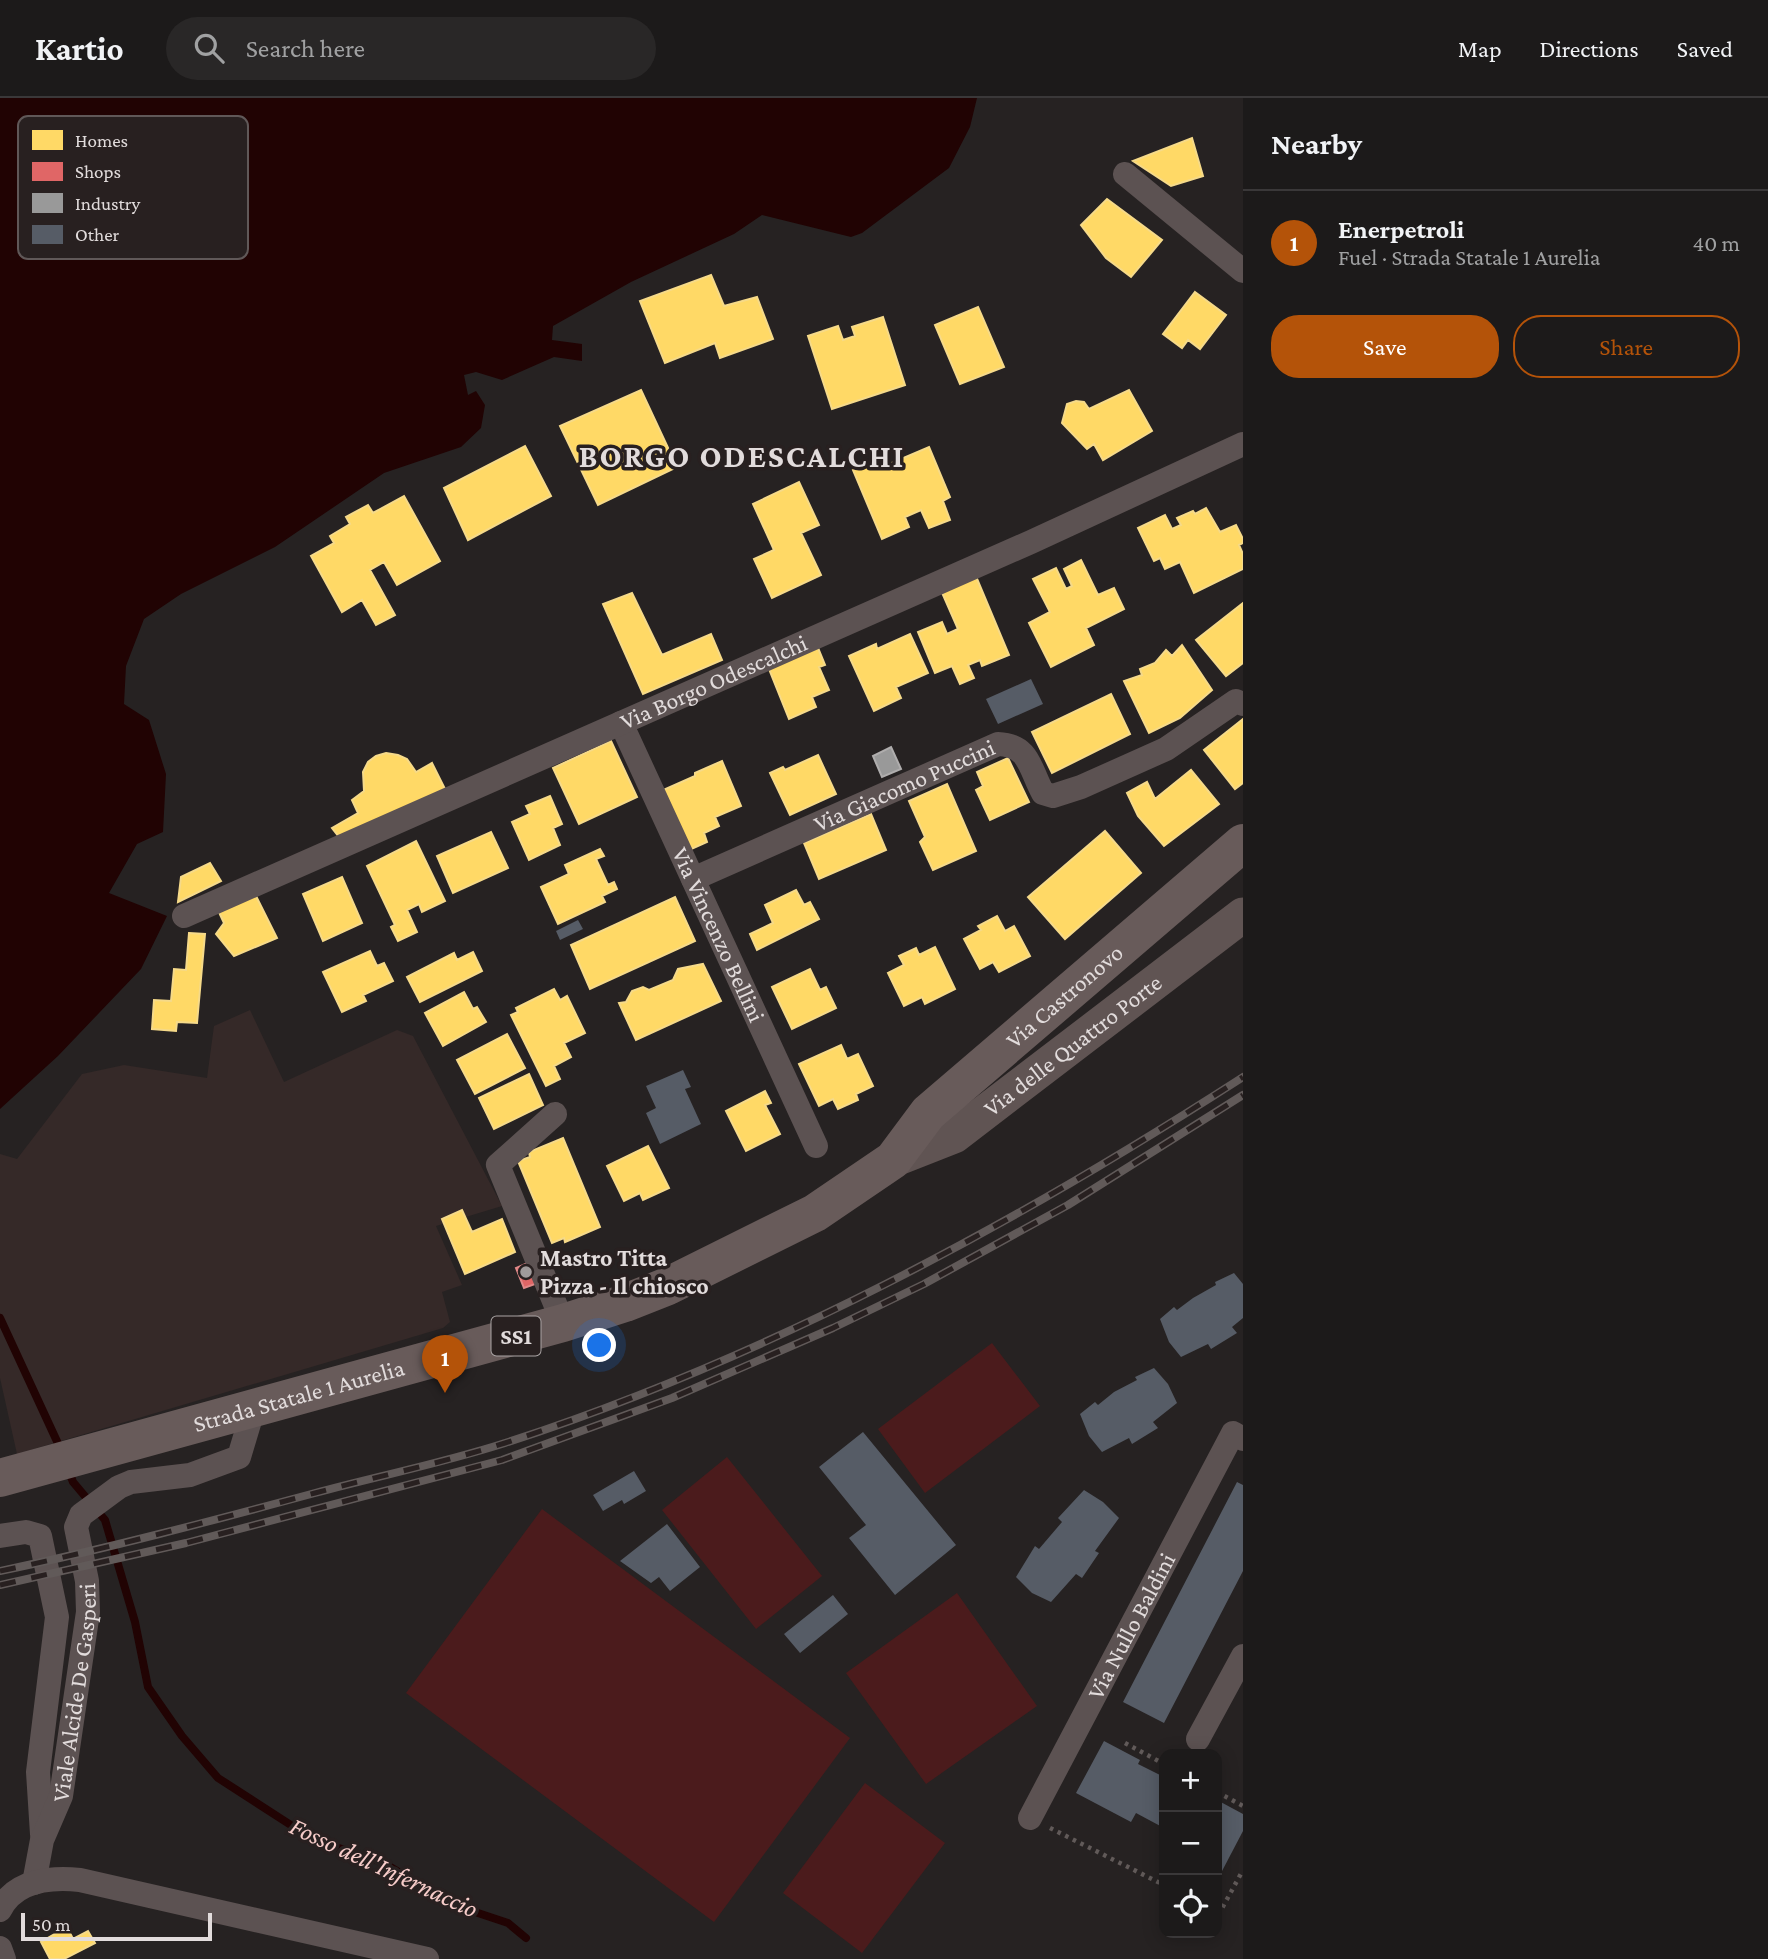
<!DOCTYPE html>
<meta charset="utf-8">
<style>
:root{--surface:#1c1a1a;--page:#292727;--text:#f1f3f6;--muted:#a0a1a2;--line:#3a3839;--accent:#b45309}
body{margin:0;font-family:"Crimson Pro",serif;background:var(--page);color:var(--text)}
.controls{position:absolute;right:21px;bottom:21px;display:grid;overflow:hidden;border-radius:14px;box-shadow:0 4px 18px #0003}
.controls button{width:63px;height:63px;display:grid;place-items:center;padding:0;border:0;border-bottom:2px solid var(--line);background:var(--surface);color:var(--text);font:35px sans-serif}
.scale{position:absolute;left:21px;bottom:18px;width:191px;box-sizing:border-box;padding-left:7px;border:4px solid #e2dcdc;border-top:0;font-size:19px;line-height:24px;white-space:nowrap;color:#e2dcdc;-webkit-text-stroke:5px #282020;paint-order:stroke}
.you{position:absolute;left:600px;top:1248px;width:24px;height:24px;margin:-18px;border:5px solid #fff;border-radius:50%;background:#1a73e8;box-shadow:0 0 0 10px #1a73e833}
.badge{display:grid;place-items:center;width:46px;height:46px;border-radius:50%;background:var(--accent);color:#fff;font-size:23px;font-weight:700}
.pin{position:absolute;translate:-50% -58px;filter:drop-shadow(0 2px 4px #0008)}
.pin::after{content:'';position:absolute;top:37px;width:24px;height:21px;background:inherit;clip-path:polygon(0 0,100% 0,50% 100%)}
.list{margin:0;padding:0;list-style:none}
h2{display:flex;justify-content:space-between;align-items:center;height:91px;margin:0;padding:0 28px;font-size:30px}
h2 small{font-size:23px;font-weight:400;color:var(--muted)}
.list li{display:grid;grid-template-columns:46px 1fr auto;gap:21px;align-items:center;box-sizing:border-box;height:105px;padding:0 28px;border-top:2px solid var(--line)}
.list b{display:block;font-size:26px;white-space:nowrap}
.list p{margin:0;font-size:23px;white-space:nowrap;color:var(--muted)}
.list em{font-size:23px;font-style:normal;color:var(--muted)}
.actions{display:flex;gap:14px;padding:21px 28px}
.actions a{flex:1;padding:16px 0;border:2px solid var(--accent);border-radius:28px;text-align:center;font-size:24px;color:var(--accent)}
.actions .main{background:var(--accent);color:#fff}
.icon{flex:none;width:38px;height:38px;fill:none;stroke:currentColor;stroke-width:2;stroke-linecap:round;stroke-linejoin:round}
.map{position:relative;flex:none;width:1243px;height:1861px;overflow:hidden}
header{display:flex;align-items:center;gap:42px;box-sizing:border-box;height:98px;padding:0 35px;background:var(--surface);border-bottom:2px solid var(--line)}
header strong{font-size:33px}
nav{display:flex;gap:38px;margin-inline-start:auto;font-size:24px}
.search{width:490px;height:63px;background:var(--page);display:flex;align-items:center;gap:18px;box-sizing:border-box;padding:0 24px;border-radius:38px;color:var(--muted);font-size:26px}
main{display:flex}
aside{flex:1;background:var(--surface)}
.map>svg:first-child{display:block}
</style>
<header>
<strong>Kartio</strong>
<div class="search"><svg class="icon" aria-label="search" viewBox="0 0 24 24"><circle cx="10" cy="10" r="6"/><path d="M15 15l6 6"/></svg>Search here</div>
<nav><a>Map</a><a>Directions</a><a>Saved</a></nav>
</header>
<main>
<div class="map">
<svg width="1243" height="1861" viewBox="0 0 1243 1861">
<rect width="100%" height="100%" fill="#262222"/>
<path fill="#352928" d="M250 912 284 984 397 932 413 938 502 1108 436 1128 462 1187 442 1194 450 1224 443 1230 17 1356 0 1280V1056L17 1061 82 976 124 967 207 980 214 928Z"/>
<path fill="#4b1b1c" d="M992 1245 1040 1308 925 1395 878 1331Z
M727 1359 822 1478 756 1531 662 1412Z
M542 1411 850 1640 714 1824 406 1595Z
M957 1495 1037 1608 926 1686 846 1575Z
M865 1685 945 1745 862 1855 783 1795Z"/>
<path fill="#210303" d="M0 0H977L970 29 949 70 862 135 851 139 762 117 734 136 631 184 553 228 552 242 582 246V263L554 259 502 282 476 274 464 277 468 297 476 293 485 307 481 330 461 349 384 375 275 449 181 496 144 521 126 568 124 606 149 622 166 676 163 734 137 746 109 795 167 818 141 871 58 958 0 1011Z"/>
<path fill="#ffd966" stroke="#f6da89" stroke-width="2" d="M1192 40 1203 78 1171 88 1133 63Z
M1107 101 1162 142 1131 179 1106 160 1081 127Z
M711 177 724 208 757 199 773 241 720 260 715 245 665 265 640 203Z
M1195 194 1226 217 1200 251 1188 242 1182 250 1163 236Z
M978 209 1004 269 960 286 935 227Z
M883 219 905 287 832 311 808 238 838 228 843 242 855 238 852 229Z
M641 292 677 369 598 407 560 328Z
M1129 292 1152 333 1103 362 1094 346 1087 351 1062 325 1067 306 1076 303 1084 304 1089 311Z
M525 348 551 398 468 442 444 390Z
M929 349 950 399 943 403 950 422 929 430 921 412 905 419 909 429 882 441 853 372 877 362 880 370Z
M799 384 819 427 801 435 821 477 772 500 754 461 774 452 753 406Z
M404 398 440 463 397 487 384 464 370 472 395 517 376 527 362 502 342 514 311 458 334 445 330 438 350 426 346 419 368 407 373 415Z
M1206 410 1220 434 1236 427 1243 441V445L1239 447 1243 456V471L1194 495 1180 464 1165 471 1160 460 1154 463 1138 430 1165 417 1172 431 1181 427 1177 420 1193 413 1195 416Z
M1081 462 1098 497 1114 490 1124 511 1086 530 1094 547 1051 569 1029 525 1050 514 1033 481 1056 470 1066 491 1072 488 1064 471Z
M975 476 1009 557 982 568 980 562 968 567 974 580 960 586 952 568 935 575 918 534 942 524 947 536 958 531 940 490Z
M632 495 662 557 711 536 722 562 643 596 603 506Z
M1243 505V565L1226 578 1196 542Z
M910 536 928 575 896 589 901 600 874 613 849 558 876 546 877 551Z
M816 545 825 567 819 569 829 592 812 599 816 609 789 621 767 566Z
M1182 547 1212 592 1180 620 1149 635 1124 583 1142 577 1140 571 1155 565 1166 552 1172 558Z
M1111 596 1130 636 1052 675 1032 634Z
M1243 621V685L1235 691 1204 652Z
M611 643 637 699 579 726 553 670Z
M386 655 398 657 407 661 416 674 432 665 445 691 339 739 332 730 358 715 352 702 364 693 363 674 368 664 376 658Z
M818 657 836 696 790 717 770 675 783 669 785 672Z
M1008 660 1029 704 990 722 976 692 983 688 977 674Z
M722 663 741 708 715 719 719 728 704 735 707 744 687 753 661 693 695 678V675Z
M1191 672 1219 706 1164 748 1138 718 1127 695 1147 684 1155 701Z
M947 686 976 753 933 772 920 744 925 739 909 703Z
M550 698 562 726 553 730 560 747 529 762 512 724 530 716 526 708Z
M871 716 886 752 819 781 804 745Z
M1105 733 1141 775 1065 841 1028 799Z
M491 734 508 770 453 795 437 758Z
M416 743 445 803 422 814 419 806 407 812 417 834 398 843 391 829 395 827 367 768Z
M600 751 604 758 596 761 608 787 614 784 617 791 602 798 605 804 558 826 541 789 569 776 565 767Z
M210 765 221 783 178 804 181 779Z
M342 779 362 825 323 843 303 796Z
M796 792 804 807 810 804 819 821 757 852 750 836 773 825 765 807Z
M255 796 277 840 234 858 216 836 224 825 217 810Z
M675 799 695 843 590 891 571 847Z
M997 818 1005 833 1014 828 1030 858 999 874 993 864 980 871 964 841 981 832 978 828Z
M189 835 205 836 197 925 177 924 176 933 152 931 154 902 171 903 174 871 186 872Z
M935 849 955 891 925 906 922 899 904 908 888 875 904 867 899 858 916 850 919 857Z
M370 853 377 868 384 865 393 883 363 897 366 903 342 914 323 874Z
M473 854 482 873 420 904 407 879 454 855 457 862Z
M703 866 721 903 636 942 619 905 626 904 632 893 643 889 649 892 673 882 678 871Z
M810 871 820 892 826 889 836 910 792 931 772 889Z
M554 891 560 902 567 898 585 935 564 945 571 959 554 968 560 981 546 988 511 917 518 914 516 910Z
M464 894 473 911 477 909 486 924 443 948 425 915Z
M507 936 525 970 475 996 457 962Z
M841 947 847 961 858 956 873 988 856 996 858 1002 838 1011 833 1001 819 1008 799 966Z
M529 976 543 1007 494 1031 479 1000Z
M765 993 771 1005 765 1007 780 1036 746 1053 726 1013Z
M563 1040 600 1129 565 1144 564 1140 552 1145 518 1063 530 1059 529 1054Z
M648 1048 669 1090 643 1102 640 1095 624 1103 607 1068Z
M462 1112 472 1134 502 1121 515 1154 465 1176 442 1121Z
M67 1829 73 1841 88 1833 95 1845 64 1861H50L41 1844Z"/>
<path fill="#e06666" stroke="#e18989" stroke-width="2" d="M530 1164 538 1185 524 1190 516 1170Z"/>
<path fill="#999" stroke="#afadad" stroke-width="2" d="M891 649 901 671 882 679 873 658Z"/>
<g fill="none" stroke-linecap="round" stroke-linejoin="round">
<path stroke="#210303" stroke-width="8" d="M0 1220 61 1352
M68 1371 73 1384 105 1422 135 1524 148 1589 182 1638 218 1680 314 1742 382 1764 451 1806 508 1825 526 1840"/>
</g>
<path fill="#565c66" d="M1031 581 1043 606 998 626 986 601Z
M578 822 583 831 560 842 556 833Z
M683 972 691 989 685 991 701 1026 660 1046 646 1015 656 1010 646 988Z
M1234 1175 1243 1186V1220L1232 1229 1237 1235 1211 1251 1208 1246 1181 1259 1169 1244 1160 1221 1174 1209 1177 1212 1193 1200 1216 1187 1215 1184Z
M1154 1270 1168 1286 1177 1305 1153 1324 1158 1330 1132 1346 1129 1340 1102 1354 1089 1338 1080 1316 1095 1304 1098 1307 1114 1294 1137 1282 1135 1279Z
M863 1334 956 1447 895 1497 849 1440 866 1427 819 1369Z
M634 1373 646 1393 624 1406 622 1402 603 1413 593 1397Z
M1237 1384 1243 1387V1473L1164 1625 1123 1604Z
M1084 1392 1103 1404 1119 1420 1095 1453 1099 1455 1082 1480 1076 1476 1051 1504 1032 1495 1016 1479 1035 1448 1039 1451 1062 1424 1058 1420Z
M667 1426 700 1469 670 1493 659 1479 651 1485 620 1463Z
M833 1497 848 1516 800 1555 784 1536Z
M1104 1643 1140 1662 1138 1666 1164 1679V1730L1136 1715 1131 1724 1076 1695Z
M1217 1702 1243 1716V1733L1221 1775 1217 1772Z"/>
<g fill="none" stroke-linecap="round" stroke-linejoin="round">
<path stroke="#615a59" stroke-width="4.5" stroke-dasharray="3.5 5" stroke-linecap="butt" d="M1125 1645 1164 1666
M1217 1694 1243 1708
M1050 1730 1164 1787
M1217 1813 1220 1814 1243 1772"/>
<g stroke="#5c5252" stroke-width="24">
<path d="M1125 76 1243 173"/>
<path id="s1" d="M621 625 816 1048"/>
<path id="s2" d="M693 781 998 646C1030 647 1030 672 1043 695L1053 698 1081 689 1166 651 1236 603 1243 606"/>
<path id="s3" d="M184 818 1031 444 1243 346"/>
<path d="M555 1016 498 1067 563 1225"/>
<path d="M0 1438 26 1434 40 1438 57 1519 38 1674 42 1736"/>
<path d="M1198 1641 1243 1558"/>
<path id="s4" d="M1030 1720 1233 1335 1243 1341"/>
<path id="s5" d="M34 1785 42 1742 61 1698 88 1514 87 1483 76 1429 81 1417 119 1389 131 1384 190 1377 239 1359 254 1309"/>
<path d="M0 1812C15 1782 51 1779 80 1782L427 1861"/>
<path d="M0 1850 4 1861"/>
</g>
<path stroke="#605453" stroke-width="35" id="s6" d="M893 1062 954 1038 1243 817"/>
<path stroke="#685b5a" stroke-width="38" id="s7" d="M0 1380 563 1225 625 1205 668 1188 815 1115 893 1062 928 1015 1243 745"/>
<g stroke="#615a59" stroke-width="8">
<path id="rail" d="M0 1473C106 1451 211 1423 315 1395 378 1378 443 1365 505 1345 767 1260 1012 1128 1243 979
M0 1487 186 1445 502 1362 672 1300 833 1230 924 1186 1068 1107 1243 997"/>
</g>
<use href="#rail" stroke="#282020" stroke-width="5" stroke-dasharray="16" stroke-linecap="butt"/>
</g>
<circle fill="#a09b9b" stroke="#282020" stroke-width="2.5" cx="526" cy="1174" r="7"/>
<g text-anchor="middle" stroke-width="7" stroke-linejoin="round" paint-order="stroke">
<rect fill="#282020" stroke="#aaa4a4" stroke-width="2" x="491.5" y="1218.5" width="49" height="39" rx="5"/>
<g font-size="23" font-weight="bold" fill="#e2dcdc">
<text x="516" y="1246">SS1</text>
</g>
<g font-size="24" fill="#e2dcdc" stroke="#282020">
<text dy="8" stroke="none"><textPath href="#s3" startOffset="579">Via Borgo Odescalchi</textPath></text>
<text dy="8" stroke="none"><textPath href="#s2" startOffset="231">Via Giacomo Puccini</textPath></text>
<text dy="8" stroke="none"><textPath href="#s1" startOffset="233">Via Vincenzo Bellini</textPath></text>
<text dy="8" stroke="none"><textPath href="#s7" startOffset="1192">Via Castronovo</textPath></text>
<text dy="8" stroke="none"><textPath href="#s6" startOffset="215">Via delle Quattro Porte</textPath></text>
<text dy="8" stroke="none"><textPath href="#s7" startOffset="310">Strada Statale 1 Aurelia</textPath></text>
<text dy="8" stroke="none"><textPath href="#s4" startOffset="217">Via Nullo Baldini</textPath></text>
<text dy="8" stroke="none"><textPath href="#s5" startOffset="196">Viale Alcide De Gasperi</textPath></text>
</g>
<g font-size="24" font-weight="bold" fill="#e2dcdc" stroke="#282020" text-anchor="start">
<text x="540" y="1168">Mastro Titta<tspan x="540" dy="28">Pizza - Il chiosco</tspan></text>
</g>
<g font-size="26" font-style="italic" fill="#f7ccc9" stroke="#282020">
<text transform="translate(384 1769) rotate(25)" y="9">Fosso dell'Infernaccio</text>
</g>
<g font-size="32" font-weight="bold" letter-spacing="2" fill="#e2dcdc" stroke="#282020">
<text x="742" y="369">BORGO ODESCALCHI</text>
</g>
</g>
<rect x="18" y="18" width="230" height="143" rx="10" fill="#282020" stroke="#605858" stroke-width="2"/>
<rect x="32" y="32" width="31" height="20" fill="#ffd966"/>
<rect x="32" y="64" width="31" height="19" fill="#e06666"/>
<rect x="32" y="95" width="31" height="20" fill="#999"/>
<rect x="32" y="127" width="31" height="19" fill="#565c66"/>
<g font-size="19" fill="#e2dcdc">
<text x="75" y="49">Homes</text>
<text x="75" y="80">Shops</text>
<text x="75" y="112">Industry</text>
<text x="75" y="143">Other</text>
</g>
</svg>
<div class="controls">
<button>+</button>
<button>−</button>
<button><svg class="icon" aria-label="locate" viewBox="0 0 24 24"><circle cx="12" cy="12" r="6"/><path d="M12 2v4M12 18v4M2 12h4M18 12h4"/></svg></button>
</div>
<div class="scale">50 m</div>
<div class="you"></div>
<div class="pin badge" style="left:445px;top:1295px">1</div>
</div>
<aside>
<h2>Nearby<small></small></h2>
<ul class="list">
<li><span class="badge">1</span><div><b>Enerpetroli</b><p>Fuel · Strada Statale 1 Aurelia</p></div><em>40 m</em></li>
</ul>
<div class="actions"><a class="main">Save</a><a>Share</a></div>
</aside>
</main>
